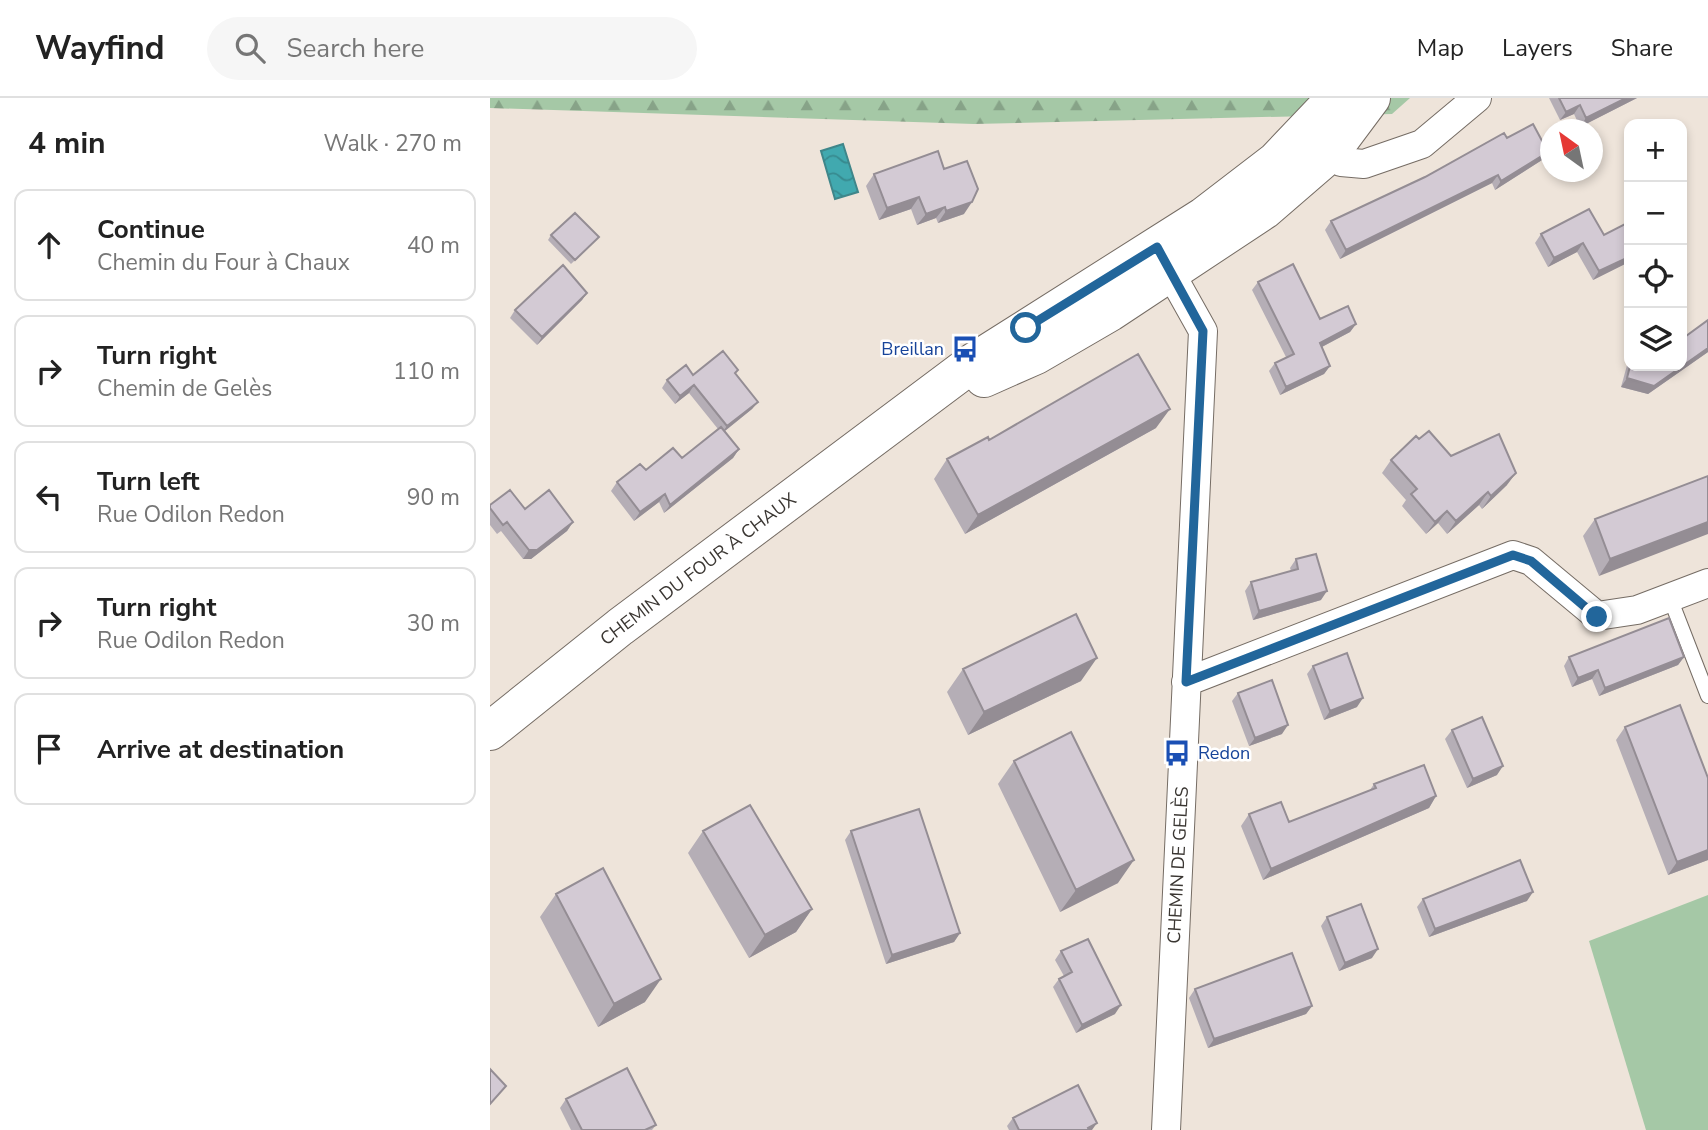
<!DOCTYPE html>
<meta charset="utf-8">
<style>
:root{--surface:#fff;--page:#f6f6f6;--text:#222;--muted:#767676;--line:#e0e0e0}
body{margin:0;font-family:"Nunito Sans",sans-serif;background:var(--page);color:var(--text)}
.controls{position:absolute;right:21px;top:21px;display:grid;overflow:hidden;border-radius:14px;box-shadow:0 4px 10px #0003}
.controls button{width:63px;height:63px;display:grid;place-items:center;padding:0;border:0;border-bottom:2px solid var(--line);background:var(--surface);color:var(--text);font:35px sans-serif}
.compass{position:absolute;left:1050px;top:21px;width:63px;height:63px;border-radius:50%;background:var(--surface);box-shadow:0 4px 10px #0003;rotate:327deg}
.stop{position:absolute;width:21px;height:21px;margin:-16px;border:5px solid #22669b;border-radius:50%;background:#fff}
.stop.end{background:#22669b;border-color:#fff;box-shadow:0 2px 7px #0008}
.list{margin:0;padding:0;list-style:none}
h2{display:flex;justify-content:space-between;align-items:center;height:91px;margin:0;padding:0 28px;font-size:30px}
h2 small{font-size:23px;font-weight:400;color:var(--muted)}
.list li{display:grid;grid-template-columns:46px 1fr auto;gap:21px;align-items:center;box-sizing:border-box;height:112px;margin:0 14px 14px;padding:0 14px;border:2px solid var(--line);border-radius:14px}
.list b{display:block;font-size:26px;white-space:nowrap}
.list p{margin:0;font-size:23px;white-space:nowrap;color:var(--muted)}
.list em{font-size:23px;font-style:normal;color:var(--muted)}
.icon{flex:none;width:38px;height:38px;fill:none;stroke:currentColor;stroke-width:2;stroke-linecap:round;stroke-linejoin:round}
.map{position:relative;flex:none;width:1218px;height:1032px;overflow:hidden}
header{display:flex;align-items:center;gap:42px;box-sizing:border-box;height:98px;padding:0 35px;background:var(--surface);border-bottom:2px solid var(--line)}
header strong{font-size:33px}
nav{display:flex;gap:38px;margin-inline-start:auto;font-size:24px}
.search{width:490px;height:63px;background:var(--page);display:flex;align-items:center;gap:18px;box-sizing:border-box;padding:0 24px;border-radius:38px;color:var(--muted);font-size:26px}
main{display:flex}
aside{flex:1;background:var(--surface)}
.map>svg:first-child{display:block}
</style>
<header>
<strong>Wayfind</strong>
<div class="search"><svg class="icon" aria-label="search" viewBox="0 0 24 24"><circle cx="10" cy="10" r="6"/><path d="M15 15l6 6"/></svg>Search here</div>
<nav><a>Map</a><a>Layers</a><a>Share</a></nav>
</header>
<main>
<aside>
<h2>4 min<small>Walk · 270 m</small></h2>
<ul class="list">
<li><svg class="icon" aria-label="ahead" viewBox="0 0 24 24"><path d="M12 20V5M6 11l6-6 6 6"/></svg><div><b>Continue</b><p>Chemin du Four à Chaux</p></div><em>40 m</em></li>
<li><svg class="icon" aria-label="right" viewBox="0 0 24 24"><path d="M7 20v-9h11M14 6l5 5-5 5"/></svg><div><b>Turn right</b><p>Chemin de Gelès</p></div><em>110 m</em></li>
<li><svg class="icon" aria-label="left" viewBox="0 0 24 24"><path d="M17 20v-9H6M10 6l-5 5 5 5"/></svg><div><b>Turn left</b><p>Rue Odilon Redon</p></div><em>90 m</em></li>
<li><svg class="icon" aria-label="right" viewBox="0 0 24 24"><path d="M7 20v-9h11M14 6l5 5-5 5"/></svg><div><b>Turn right</b><p>Rue Odilon Redon</p></div><em>30 m</em></li>
<li><svg class="icon" aria-label="arrive" viewBox="0 0 24 24"><path d="M6 21V4h12l-3 4 3 4H6"/></svg><div><b>Arrive at destination</b></div></li>
</ul>
</aside>
<div class="map">
<svg width="1218" height="1032" viewBox="0 0 1218 1032">
<defs>
<pattern id="forest-firs" width="22" height="20" patternUnits="userSpaceOnUse" patternTransform="scale(1.75)"><rect width="22" height="20" fill="#a5c8a6"/><path d="M5 1l3.5 6h-7zM16 11l3.5 6h-7z" fill="#87a388"/></pattern>
<pattern id="water-waves" width="16" height="10" patternUnits="userSpaceOnUse" patternTransform="scale(1.75)"><rect width="16" height="10" fill="#41a9af"/><path d="M0 5q4-4 8 0t8 0" fill="none" stroke="#378a8f"/></pattern>
</defs>
<rect width="100%" height="100%" fill="#eee4da"/>
<path fill="url(#forest-firs)" d="M0 0H920L902 16 484 26 0 10Z"/>
<path fill="#a5c8a6" d="M1218 797V1032H1156L1099 843Z"/>
<path fill="url(#water-waves)" stroke="#3f868a" stroke-width="2" d="M353 46 368 94 345 101 331 53Z"/>
<g fill="none" stroke-linecap="round" stroke-linejoin="round">
<g stroke="#756c64" stroke-width="16">
<path id="lane" d="M1180 500 1218 598"/>
</g>
<g stroke="#756c64" stroke-width="30">
<path id="street" d="M829 44 851 64 874 66 932 46 987 0
M671 158 713 233 676 1032
M696 584 1023 457 1041 463 1107 518 1147 512 1218 485"/>
</g>
<g stroke="#756c64" stroke-width="40">
<path id="secondary" d="M494 280 546 257 620 214 774 112 840 55 881 0
M0 633 130 529 484 264 713 119 786 63 846 0"/>
</g>
<use href="#lane" stroke="#fff" stroke-width="14"/>
<use href="#street" stroke="#fff" stroke-width="28"/>
<use href="#secondary" stroke="#fff" stroke-width="38"/>
</g>
<path fill="#b5aeb6" d="M1059 0H1147L1090 29 1084 16 1070 22Z
M1017 40 1058 54 1052 62 1005 92 1002 85 850 161 835 132 841 123Z
M454 71 474 116 448 125 446 120 427 127 421 111 389 122 376 88 384 76Z
M1139 129V164L1103 182 1087 154 1058 169 1045 145 1051 136 1114 137Z
M61 137 109 139 105 143 81 166 58 142Z
M768 184 830 221 866 226 860 234 832 249 840 268 834 276 790 297 779 273 785 265 796 259 762 192Z
M97 195 92 202 47 247 20 220 25 212Z
M1218 222V254L1158 296 1131 289 1139 260V268H1192Z
M248 272 245 275 268 304 262 311 235 333 249 351 243 360 174 415 169 404 144 423 121 393 127 384 156 372 192 360 228 331 199 295 185 306 172 290 177 282 203 277Z
M666 330 475 436 444 381 457 361 499 342Z
M929 341 961 358 1017 387 992 411 989 407 957 436 948 425 936 436 912 408 916 402 892 375 901 362Z
M1218 378 1109 478 1093 438 1105 421Z
M0 407 35 411 83 424 77 433 41 461H33L11 433 7 436 0 427Z
M806 461 831 502 763 522 755 493 761 484 801 473 800 470Z
M1079 559H1194L1188 567 1109 598 1102 581 1082 589 1074 568Z
M823 568 867 609 834 622 817 576Z
M473 571 591 583 478 637 457 594Z
M748 595 792 636 759 648 742 603Z
M1135 629 1218 762 1178 777 1126 642Z
M962 632 1007 677 977 690 955 641Z
M524 663 628 785 570 814 508 686Z
M884 686 946 698 939 710 773 782 751 728 759 716 799 724 880 692Z
M213 733 322 811 306 834 259 860 198 755Z
M361 733 470 835 464 844 396 866 355 742Z
M66 796 155 904 108 929 50 819Z
M933 801 1037 803 939 839 927 809Z
M837 819 882 860 849 873 831 828Z
M571 853 625 916 586 935 563 889 569 881 574 878 565 862Z
M705 891 822 908 816 916 718 950 699 900Z
M76 1001 166 1027 162 1032H81L70 1010Z
M523 1020 602 1032H519L517 1028Z"/>
<path fill="#948d94" d="M1136 0H1147L1090 29 1096 20Z
M1090 7 1084 16 1070 22 1076 14Z
M1058 54 1052 62 1005 92 1011 83Z
M1008 77 1002 85 850 161 856 152Z
M429 99 421 111 389 122 397 110Z
M482 104 474 116 448 125 456 113Z
M455 109 446 120 427 127 436 116Z
M1093 145 1087 154 1058 169 1064 160Z
M1139 159V164L1103 182 1109 173Z
M97 195 92 202 47 247 52 239Z
M866 226 860 234 824 253 830 245Z
M1218 250V254L1158 296 1131 289 1137 280Z
M840 268 834 276 790 297 796 289Z
M204 287 199 295 185 306 190 298Z
M268 304 262 311 231 336 237 328Z
M680 311 666 330 475 436 488 417Z
M249 351 243 360 174 415 180 407Z
M1026 375 1017 387 992 411 1001 398Z
M998 394 989 407 957 436 966 423Z
M175 396 169 404 144 423 150 414Z
M957 413 948 425 936 436 945 424Z
M83 424 77 433 41 461H33L39 452Z
M1218 424V436L1109 478 1120 461Z
M837 493 831 502 763 522 769 513Z
M1194 559 1188 567 1109 598 1115 590Z
M607 560 591 583 478 637 494 614Z
M1108 572 1102 581 1082 589 1088 580Z
M873 600 867 609 834 622 840 613Z
M798 627 792 636 759 648 765 640Z
M1013 668 1007 677 977 690 983 681Z
M946 698 939 710 773 782 781 771Z
M1218 752V762L1178 777 1187 764Z
M644 762 628 785 570 814 586 792Z
M1043 794 1037 803 939 839 945 831Z
M322 811 306 834 259 860 275 837Z
M470 835 464 844 396 866 402 857Z
M888 851 882 860 849 873 855 865Z
M171 881 155 904 108 929 124 906Z
M631 907 625 916 586 935 592 927Z
M822 908 816 916 718 950 724 941Z
M607 1025 602 1032H597L598 1030Z"/>
<path fill="#d3cad4" stroke="#948d94" stroke-width="2" d="M1069 0H1136L1096 20 1090 7 1076 14Z
M1043 26 1058 54 1011 83 1008 77 856 152 841 123 935 79 1014 35 1017 40Z
M448 53 454 71 477 63 488 91 482 104 456 113 455 109 436 116 429 99 397 110 384 76Z
M1099 111 1114 137 1137 125 1139 129V159L1109 173 1093 145 1064 160 1051 136Z
M85 115 109 139 85 162 61 137Z
M803 166 830 221 858 208 866 226 830 245 840 268 796 289 785 265 804 256 768 184Z
M73 167 97 195 52 239 25 212Z
M1218 222V250L1164 288 1137 280 1140 268H1192V241Z
M233 253 248 272 245 275 268 304 237 328 204 287 190 298 177 282 196 267 203 277Z
M648 256 680 311 488 417 457 361 498 339 499 342Z
M231 329 249 351 180 407 175 396 150 414 127 384 150 366 156 372 183 350 192 360Z
M939 333 961 358 1009 336 1026 375 1001 398 998 394 966 423 957 413 945 424 921 396 927 391 901 362 926 338 929 341Z
M1218 378V424L1120 461 1105 421Z
M20 392 35 411 59 392 83 424 47 452H39L17 424 13 427 0 410V407Z
M826 456 837 493 769 513 761 484 808 471 806 461Z
M586 516 607 560 494 614 473 571Z
M1179 520 1194 559 1115 590 1108 572 1088 580 1079 559Z
M857 555 873 600 840 613 823 568Z
M782 582 798 627 765 640 748 595Z
M1190 607 1218 680V752L1187 764 1135 629Z
M992 619 1013 668 983 681 962 632Z
M581 634 644 762 586 792 524 663Z
M934 667 946 698 781 771 759 716 791 704 799 724 886 690 884 686Z
M260 707 322 811 275 837 213 733Z
M429 711 470 835 402 857 361 733Z
M1030 762 1043 794 945 831 933 801Z
M113 770 171 881 124 906 66 796Z
M871 806 888 851 855 865 837 819Z
M598 841 631 907 592 927 569 881 582 874 571 853Z
M802 855 822 908 724 941 705 891Z
M137 970 166 1027 155 1032H92L76 1001Z
M0 971 16 988 0 1006Z
M588 987 607 1025 598 1030 599 1032H529L523 1020Z"/>
<g fill="none" stroke-linecap="round" stroke-linejoin="round">
<path stroke="#22669b" stroke-width="9" d="M536 230 667 149 713 233 696 584 1023 457 1041 463 1107 519"/>
</g>
<defs>
<g id="bus-bare" transform="scale(2.1)"><path d="M-5-6H5V4H4V6H2V4H-2V6H-4V4H-5ZM-3.5-4V0h7V-4ZM-3.5 1.2v1.5H-2V1.2ZM2 1.2v1.5H3.5V1.2Z" fill="#1a4fb4" stroke="#fff" stroke-width="2.5" paint-order="stroke"/></g>
</defs>
<g fill-rule="evenodd">
<use href="#bus-bare" x="475" y="251"/>
<use href="#bus-bare" x="687" y="655"/>
</g>
<g text-anchor="middle" stroke-width="5" stroke-linejoin="round" paint-order="stroke">
<g font-size="18" fill="#164399" stroke="#fff" text-anchor="end">
<text x="454" y="257">Breillan</text>
<text x="708" y="661" text-anchor="start">Redon</text>
</g>
<g font-size="18" fill="#3a3632" stroke="#fff">
<text transform="translate(208 471) rotate(-37)" y="6">CHEMIN DU FOUR À CHAUX</text>
<text transform="translate(688 767) rotate(-87)" y="6">CHEMIN DE GELÈS</text>
</g>
</g>
</svg>
<div class="controls">
<button>+</button>
<button>−</button>
<button><svg class="icon" aria-label="locate" viewBox="0 0 24 24"><circle cx="12" cy="12" r="6"/><path d="M12 2v4M12 18v4M2 12h4M18 12h4"/></svg></button>
<button><svg class="icon" aria-label="layers" viewBox="0 0 24 24"><path d="M12 4l9 5-9 5-9-5zM3 14l9 5 9-5"/></svg></button>
</div>
<svg class="compass" viewBox="-18 -18 36 36"><path d="M0-13l5 13h-10z" fill="#e53935"/><path d="M0 13l5-13h-10z" fill="#767676"/></svg>
<div class="stop" style="left:536px;top:230px"></div>
<div class="stop end" style="left:1107px;top:519px"></div>
</div>
</main>
